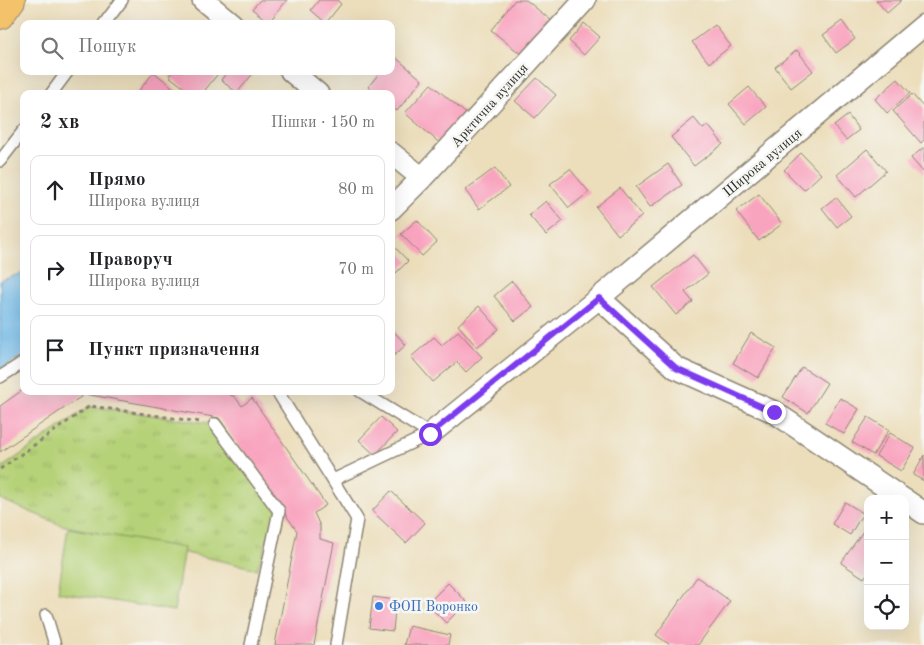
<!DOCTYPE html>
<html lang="uk">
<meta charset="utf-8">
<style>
:root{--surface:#fff;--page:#f2f2f2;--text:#202124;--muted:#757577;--line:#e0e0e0}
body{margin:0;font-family:"Old Standard TT",serif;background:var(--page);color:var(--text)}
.controls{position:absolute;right:15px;bottom:15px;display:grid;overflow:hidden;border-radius:10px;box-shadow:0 5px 20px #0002}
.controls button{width:45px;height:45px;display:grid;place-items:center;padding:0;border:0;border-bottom:1px solid var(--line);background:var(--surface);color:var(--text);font:25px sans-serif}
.stop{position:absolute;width:15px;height:15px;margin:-11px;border:4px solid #7c3aed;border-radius:50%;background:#fff}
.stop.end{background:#7c3aed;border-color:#fff;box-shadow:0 1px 5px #0008}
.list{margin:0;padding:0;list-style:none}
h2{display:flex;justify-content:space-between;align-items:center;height:65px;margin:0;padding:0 20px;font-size:21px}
h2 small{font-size:16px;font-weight:400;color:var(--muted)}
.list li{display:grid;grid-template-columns:32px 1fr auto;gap:15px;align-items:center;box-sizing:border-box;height:70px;margin:0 10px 10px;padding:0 10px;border:1px solid var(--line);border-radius:10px}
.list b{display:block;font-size:19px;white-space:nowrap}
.list p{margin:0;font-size:16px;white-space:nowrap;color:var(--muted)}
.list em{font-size:16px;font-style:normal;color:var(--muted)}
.icon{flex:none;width:28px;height:28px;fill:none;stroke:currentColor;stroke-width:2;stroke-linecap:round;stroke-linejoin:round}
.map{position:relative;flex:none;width:924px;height:645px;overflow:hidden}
.search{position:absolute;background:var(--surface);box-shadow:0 5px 20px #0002;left:20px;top:20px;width:375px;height:55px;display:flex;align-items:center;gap:12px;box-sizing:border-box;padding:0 18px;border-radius:10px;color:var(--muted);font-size:19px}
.panel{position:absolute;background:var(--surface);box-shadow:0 5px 20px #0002;left:20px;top:90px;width:375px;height:305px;border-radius:10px}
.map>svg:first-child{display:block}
</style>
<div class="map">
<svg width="924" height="645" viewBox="0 0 924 645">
<defs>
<pattern id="park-tufts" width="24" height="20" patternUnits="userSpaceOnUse" patternTransform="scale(1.25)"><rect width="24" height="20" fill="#b6d278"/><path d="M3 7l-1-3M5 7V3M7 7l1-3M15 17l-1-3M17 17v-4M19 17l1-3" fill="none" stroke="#9db468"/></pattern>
</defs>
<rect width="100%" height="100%" fill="#f6f6f2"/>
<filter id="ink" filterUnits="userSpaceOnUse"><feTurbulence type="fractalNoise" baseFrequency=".02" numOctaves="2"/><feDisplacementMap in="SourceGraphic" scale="10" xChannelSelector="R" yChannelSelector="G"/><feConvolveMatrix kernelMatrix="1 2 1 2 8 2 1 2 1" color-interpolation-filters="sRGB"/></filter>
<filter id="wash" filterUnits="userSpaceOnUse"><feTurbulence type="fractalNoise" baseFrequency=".0096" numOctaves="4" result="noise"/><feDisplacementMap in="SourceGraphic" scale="20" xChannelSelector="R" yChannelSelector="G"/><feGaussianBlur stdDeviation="1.12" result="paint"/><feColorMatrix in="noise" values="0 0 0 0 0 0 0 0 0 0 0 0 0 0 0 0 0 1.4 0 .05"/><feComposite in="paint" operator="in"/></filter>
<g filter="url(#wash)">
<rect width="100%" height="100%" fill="#ecdebb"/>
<path fill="url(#park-tufts)" stroke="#707e52" d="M90 406 215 424 279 511 257 569 61 525 0 499V469Z"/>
<path fill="#b6d278" stroke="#707e52" d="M68 528 184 548 174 611 58 592Z"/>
<path fill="#70b9e8" stroke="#4e728a" d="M24 272V355L0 370V281Z"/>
<g id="blocks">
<path fill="#f9a4bf" d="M260 0H287L269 22 252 9Z
M319 0H337L341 4 326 23 311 10Z
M515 0H526L558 26 528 60 491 30Z
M876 0H902L887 13Z
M842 21 855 39 836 53 823 35Z
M584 23 600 37 584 55 569 41Z
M715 25 731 46 709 63 692 42Z
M797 50 813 71 791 88 775 67Z
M394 56 422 80 397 111 391 106V94H376L368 87 381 71H391V59Z
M173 71H220L202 94H192L169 76Z
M228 71H255L237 93 221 80Z
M154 72 181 94H136Z
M537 78 556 95 535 118 515 101Z
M898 79 910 93 887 113 875 99Z
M431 84 470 117 444 147 405 113Z
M749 87 766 107 746 124 729 104Z
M912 94 924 108V140L921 143 893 111Z
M848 115 859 130 846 140 834 126Z
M694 118 703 129 708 125 723 144 694 166 671 137Z
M924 147V173L911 158Z
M867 149 886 171 856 197 837 175Z
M801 153 821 174 804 190 784 170Z
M668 164 682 185 650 207 636 187Z
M495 168 509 187 479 209 465 190Z
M570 169 589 192 569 208 550 184Z
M620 188 642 216 618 235 596 207Z
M759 194 782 224 759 241 736 211Z
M836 197 851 216 837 227 822 208Z
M546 201 563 221 546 235 529 215Z
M417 220 437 242 422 256 401 234Z
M391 243 408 261 393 276 391 274Z
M693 255 708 274 685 292 693 302 676 315 653 287Z
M512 281 533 307 515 321 494 296Z
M479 306 499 329 477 347 458 325Z
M391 328 406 345 391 358Z
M458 331 482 357 466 372 457 362 433 382 411 357 434 337 442 345Z
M751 333 776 348 758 378 733 363Z
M802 367 827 383 808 413 783 397Z
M24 389V391H222L235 397 242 406 252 398 326 505 314 513 320 526V539L334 543 314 645H275L297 531 219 418 85 394 0 452V406Z
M840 398 859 409 844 434 825 423Z
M381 417 397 432 375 455 359 440Z
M868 417 889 430 873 455 852 442Z
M890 433 915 448 901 471 876 456Z
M924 455V481L913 475Z
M391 491 425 523 406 543 372 511Z
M845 502 863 513 850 535 832 524Z
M868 524V573L864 578 841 563Z
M697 577 730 601 698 645H670L656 635Z
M448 583 467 602 446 623 427 604Z
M373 597 396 600 393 631 369 628Z
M409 626 450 635 448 645H404Z"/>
</g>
</g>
<g filter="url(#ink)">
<use href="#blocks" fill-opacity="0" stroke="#8c8473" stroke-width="1"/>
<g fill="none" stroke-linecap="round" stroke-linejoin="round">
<g stroke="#8c8473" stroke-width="14">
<path id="lane" d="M104 24 122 0
M51 94 68 71
M0 161 24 130
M0 377 24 362
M277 391 357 519 336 645
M360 391 430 434
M215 424 279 511 251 645
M333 480 430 434
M46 615 55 645"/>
</g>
<g stroke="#8c8473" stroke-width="24">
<path id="street" d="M203 0 232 24
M291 71 318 94
M391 153 422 178
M391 209 422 178 585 0
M599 298 676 368 774 412 903 499
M430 434 599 298 924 25
M905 500 924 513"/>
</g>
<g stroke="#8c8473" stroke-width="30">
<path id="primary" d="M0 15 11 0"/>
</g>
<path stroke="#8c8473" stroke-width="3" stroke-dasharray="4 4" stroke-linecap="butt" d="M0 469 90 406 200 422"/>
<use href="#lane" stroke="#fff" stroke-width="11"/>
<use href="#street" stroke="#fff" stroke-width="21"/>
<use href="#primary" stroke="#f3c26a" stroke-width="28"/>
</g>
</g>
<g fill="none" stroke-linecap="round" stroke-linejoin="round" filter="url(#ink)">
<path stroke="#7c3aed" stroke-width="6" d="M430 434 599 298 676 368 774 412"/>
</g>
<circle fill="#3f7fe0" stroke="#f6f6f2" stroke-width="2" cx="379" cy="606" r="5"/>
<g text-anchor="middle" stroke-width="5" stroke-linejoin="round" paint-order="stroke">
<g font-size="14" fill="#2b2b2b" stroke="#f6f6f2">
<text transform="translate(489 105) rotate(-48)" y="5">Арктична вулиця</text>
<text transform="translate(762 162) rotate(-40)" y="5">Широка вулиця</text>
</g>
<g font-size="14" fill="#366cbe" stroke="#f6f6f2" text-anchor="start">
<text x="389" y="611">ФОП Воронко</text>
</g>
</g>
</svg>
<div class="controls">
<button>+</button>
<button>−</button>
<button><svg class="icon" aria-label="locate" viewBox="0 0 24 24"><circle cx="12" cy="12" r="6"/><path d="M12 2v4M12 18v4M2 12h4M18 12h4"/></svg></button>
</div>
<div class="stop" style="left:430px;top:434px"></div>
<div class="stop end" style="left:774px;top:412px"></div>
<div class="search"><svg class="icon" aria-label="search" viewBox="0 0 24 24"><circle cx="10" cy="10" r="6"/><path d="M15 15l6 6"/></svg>Пошук</div>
<section class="panel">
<h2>2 хв<small>Пішки · 150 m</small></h2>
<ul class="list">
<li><svg class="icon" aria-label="ahead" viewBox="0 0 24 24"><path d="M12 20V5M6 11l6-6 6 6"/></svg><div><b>Прямо</b><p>Широка вулиця</p></div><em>80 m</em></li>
<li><svg class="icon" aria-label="right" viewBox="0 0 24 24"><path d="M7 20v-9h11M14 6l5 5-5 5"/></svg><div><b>Праворуч</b><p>Широка вулиця</p></div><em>70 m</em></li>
<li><svg class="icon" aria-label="arrive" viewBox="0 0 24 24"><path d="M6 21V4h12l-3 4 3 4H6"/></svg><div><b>Пункт призначення</b></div></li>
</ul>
</section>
</div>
